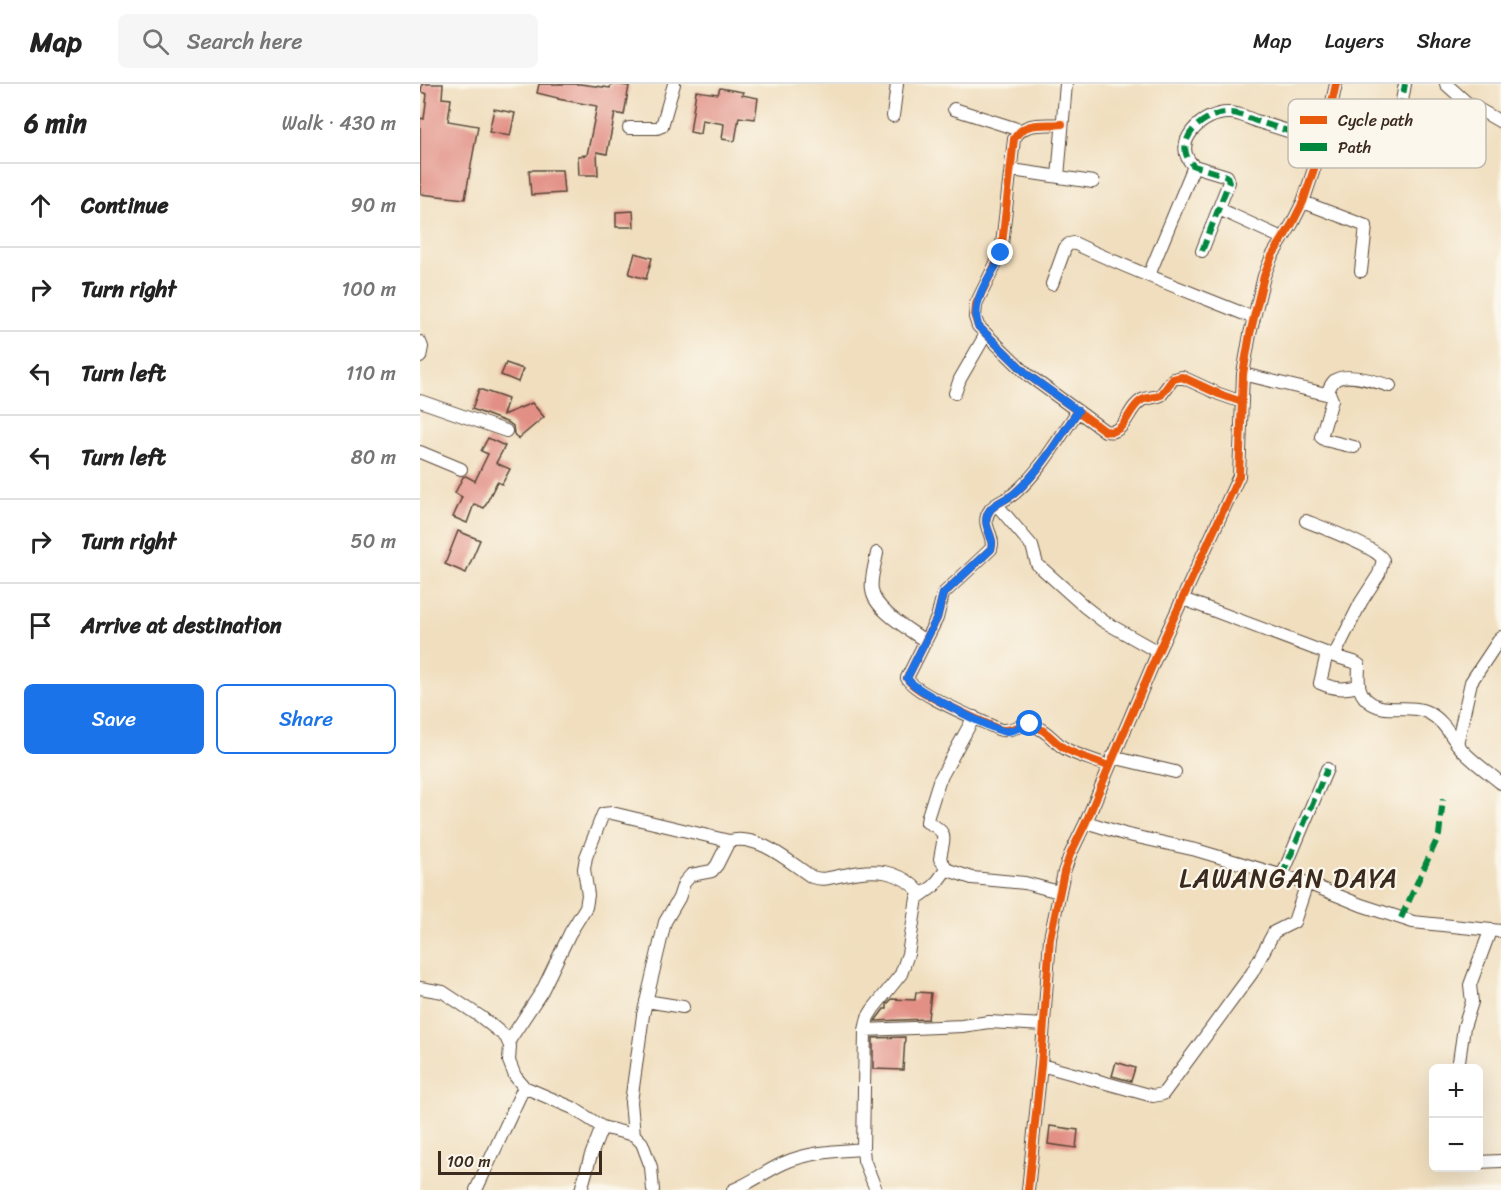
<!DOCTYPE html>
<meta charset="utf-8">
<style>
:root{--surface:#fff;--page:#f6f6f6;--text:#222;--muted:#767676;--line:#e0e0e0;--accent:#1a73e8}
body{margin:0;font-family:Sriracha,sans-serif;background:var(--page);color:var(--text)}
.controls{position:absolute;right:18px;bottom:18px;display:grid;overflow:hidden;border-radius:9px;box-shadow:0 6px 24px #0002}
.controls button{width:54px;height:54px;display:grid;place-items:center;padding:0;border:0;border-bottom:2px solid var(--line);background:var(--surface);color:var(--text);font:30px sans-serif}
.scale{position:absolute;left:18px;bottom:15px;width:164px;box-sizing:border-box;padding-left:6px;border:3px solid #3b2a1e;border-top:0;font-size:16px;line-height:21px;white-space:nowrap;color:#3b2a1e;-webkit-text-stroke:4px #fbf7ec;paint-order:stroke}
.stop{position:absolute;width:18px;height:18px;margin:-14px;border:4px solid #1a73e8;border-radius:50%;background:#fff}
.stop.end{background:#1a73e8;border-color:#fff;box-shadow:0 2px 6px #0008}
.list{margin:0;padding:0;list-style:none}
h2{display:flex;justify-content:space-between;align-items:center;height:78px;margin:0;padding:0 24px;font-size:26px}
h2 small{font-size:20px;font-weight:400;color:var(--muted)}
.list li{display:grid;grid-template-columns:39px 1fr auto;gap:18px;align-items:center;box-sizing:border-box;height:84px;padding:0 24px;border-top:2px solid var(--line)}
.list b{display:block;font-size:22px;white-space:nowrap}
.list em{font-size:20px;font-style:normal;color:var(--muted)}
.actions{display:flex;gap:12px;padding:18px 24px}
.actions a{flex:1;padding:14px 0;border:2px solid var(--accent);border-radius:9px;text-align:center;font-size:21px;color:var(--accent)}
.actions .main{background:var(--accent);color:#fff}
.icon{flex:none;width:33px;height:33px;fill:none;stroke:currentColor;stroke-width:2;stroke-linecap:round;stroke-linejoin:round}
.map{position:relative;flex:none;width:1081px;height:1106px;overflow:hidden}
header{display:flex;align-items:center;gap:36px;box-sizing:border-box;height:84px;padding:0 30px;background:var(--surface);border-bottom:2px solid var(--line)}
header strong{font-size:28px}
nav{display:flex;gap:33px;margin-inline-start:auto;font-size:21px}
.search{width:420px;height:54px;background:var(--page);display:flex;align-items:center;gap:15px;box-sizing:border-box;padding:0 21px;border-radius:9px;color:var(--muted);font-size:22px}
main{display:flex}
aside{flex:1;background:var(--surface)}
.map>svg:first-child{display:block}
</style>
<header>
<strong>Map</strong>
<div class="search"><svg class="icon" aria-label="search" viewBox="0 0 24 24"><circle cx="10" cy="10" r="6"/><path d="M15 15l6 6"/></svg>Search here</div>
<nav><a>Map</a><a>Layers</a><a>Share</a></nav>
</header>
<main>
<aside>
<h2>6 min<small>Walk · 430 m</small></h2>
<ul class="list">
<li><svg class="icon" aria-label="ahead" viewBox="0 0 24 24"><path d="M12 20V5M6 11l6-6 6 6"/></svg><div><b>Continue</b></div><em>90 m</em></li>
<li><svg class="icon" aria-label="right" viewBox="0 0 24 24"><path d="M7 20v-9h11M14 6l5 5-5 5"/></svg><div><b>Turn right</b></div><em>100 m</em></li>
<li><svg class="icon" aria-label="left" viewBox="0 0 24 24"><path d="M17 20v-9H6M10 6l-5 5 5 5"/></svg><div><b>Turn left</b></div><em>110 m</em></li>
<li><svg class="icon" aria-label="left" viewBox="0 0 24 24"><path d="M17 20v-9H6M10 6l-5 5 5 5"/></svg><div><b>Turn left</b></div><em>80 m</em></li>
<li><svg class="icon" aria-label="right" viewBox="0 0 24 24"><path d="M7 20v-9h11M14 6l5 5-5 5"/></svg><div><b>Turn right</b></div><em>50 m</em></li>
<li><svg class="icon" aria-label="arrive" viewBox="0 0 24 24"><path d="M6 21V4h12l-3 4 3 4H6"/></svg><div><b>Arrive at destination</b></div></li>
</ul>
<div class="actions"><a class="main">Save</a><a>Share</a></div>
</aside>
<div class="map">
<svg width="1081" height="1106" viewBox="0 0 1081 1106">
<rect width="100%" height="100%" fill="#fbf7ec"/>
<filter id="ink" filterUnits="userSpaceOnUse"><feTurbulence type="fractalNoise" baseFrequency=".0167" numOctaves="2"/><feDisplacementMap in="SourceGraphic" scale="12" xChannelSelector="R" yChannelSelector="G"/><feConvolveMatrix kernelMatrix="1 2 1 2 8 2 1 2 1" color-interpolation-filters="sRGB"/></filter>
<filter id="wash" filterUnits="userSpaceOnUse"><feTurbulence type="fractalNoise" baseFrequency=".008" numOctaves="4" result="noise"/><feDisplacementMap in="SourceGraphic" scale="24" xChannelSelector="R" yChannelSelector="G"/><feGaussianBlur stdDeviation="1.35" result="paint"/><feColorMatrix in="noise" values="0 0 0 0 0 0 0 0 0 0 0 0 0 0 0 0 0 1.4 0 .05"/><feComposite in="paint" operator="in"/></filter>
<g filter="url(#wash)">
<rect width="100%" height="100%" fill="#f0debe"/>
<g id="blocks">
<path fill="#e28f85" d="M2 0H23L22 14 31 15 28 37 58 42 45 115 0 110V34L4 35 7 10 1 8Z
M119 0H160L190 4 191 0 209 2 204 31 195 29 187 70 177 68 178 91H159L158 72 167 71 177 22 138 15V14L117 9Z
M300 4 323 8 322 11 338 14 335 35 319 33 315 57 302 55 304 40 282 36 280 50 270 48 276 7 298 10Z
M74 25 95 29 90 52 69 48Z
M109 86H142L144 109 111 111Z
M213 127 214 143H196V128Z
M215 169 232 174 226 195 209 190Z
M86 279 103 285 98 298 81 291Z
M59 305 88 315 83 331 112 319 124 333 98 355 94 350 93 342 89 339 52 325Z
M68 354 85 362 76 379 90 385 82 400 77 398 64 424 54 420 47 439 33 433 42 413 35 409 43 393 46 392 55 397 68 370 61 367Z
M38 447 60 456 46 489 25 480Z
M496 908 511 909 508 935 455 937 464 925H467V920L472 915 495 916Z
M485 953 483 986 453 985V954Z
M696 978 715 984 711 997 692 992Z
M630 1042 658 1046 656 1064 628 1060Z"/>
</g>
</g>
<g filter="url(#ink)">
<use href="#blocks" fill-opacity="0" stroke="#564536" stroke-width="1.5"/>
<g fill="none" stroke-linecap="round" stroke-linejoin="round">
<g stroke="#564536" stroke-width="14">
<path id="street" d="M1026 0 1046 18 1081 38
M534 25 600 46
M473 32 477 0
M642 40C623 42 605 36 594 55L581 169 556 220 555 233 558 242 608 291 685 347C706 352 707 324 722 316 728 313 735 314 741 311L753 295 762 293 799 310 822 318
M209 44H237L242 42 254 0
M906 46 970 66 974 62 985 0
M592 86 673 98
M638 93 646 0
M883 118 946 142 941 187
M799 125 862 154
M782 167 809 98 807 92 774 82C749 60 783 27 810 29 819 29 828 34 836 37 859 44 881 51 903 58
M729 191 774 82
M632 200 645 164 649 160 654 159C712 187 773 209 834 234
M0 258 2 263 0 273
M823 290 910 311 912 316 901 353 905 356 934 363
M535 309 540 295 566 250
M907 309C909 305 911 300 914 297 924 287 958 298 970 302
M0 317 86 347
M658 327C639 354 621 386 596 408 589 415 576 418 570 426 559 441 576 451 571 465L523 510 517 534 487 594C493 609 560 636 578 645 591 650 601 637 614 642 627 646 633 657 644 664 657 672 675 676 688 682
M0 368 41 385
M577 421 612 462 617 480 665 523 683 537 738 568
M886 437C901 443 958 464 963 476L959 490 941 518 914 572
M457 469C455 481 450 495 452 506 454 526 490 546 505 557
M763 515 914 572 934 578 939 581C939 594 936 606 947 616 965 632 989 618 1009 629 1026 638 1032 656 1045 669 1056 680 1069 689 1081 699
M907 569 900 599C914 605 924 606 938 602
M1037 660 1051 598 1081 553
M692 673 755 688
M666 738 704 750 776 766 887 799 941 821 993 838 1081 847
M528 786 520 775C523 754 530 749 507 738L508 732 519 697 554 633
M862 792 907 685
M0 904 23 908 61 933 86 953 90 962 89 977 95 992 104 1003 153 1024 182 1043 214 1051 222 1059 231 1083 233 1106
M226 917 263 923
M445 946 542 942 569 938 624 941
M89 957 122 907 150 849 166 823 168 811 164 785 166 773 183 730 192 729 309 757
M621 981 733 1012 743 1010 832 889 854 848 874 838 887 799
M1038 984 1044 943 1052 918 1050 901 1070 847
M214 1051 211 1018 223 931 245 838 259 814 264 799 271 791 292 787 297 781 309 757C338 749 369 778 392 793 403 797 412 793 424 791 454 784 481 785 501 810
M1058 1078 1081 1077
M56 1106 104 1003
M161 1106 170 1074 182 1043
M313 1106C331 1099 346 1087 364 1079 388 1068 417 1067 443 1065
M456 1106 444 1076 443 1065 445 946 448 933 453 925 481 890 488 870 497 814 514 802 525 787 528 786 552 794 605 799 639 808
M608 1106 621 981 630 854 644 788 650 771 666 738 738 568 819 392 823 290 830 250 844 192 852 172 872 140 883 118 903 58 916 0"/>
</g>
<use href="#street" stroke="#fff" stroke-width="12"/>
<path stroke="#00873e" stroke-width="6" stroke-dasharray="12 6" stroke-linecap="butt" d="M906 46 970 66 974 62 985 0
M782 167 809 98 807 92 774 82C749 60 783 27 810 29 819 29 828 34 836 37 859 44 881 51 903 58
M862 792 907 685
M981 834 1019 751 1023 715"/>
<g stroke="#fbf7ec" stroke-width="11">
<path id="cycleway" d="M642 40C623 42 605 36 594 55L581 169 556 220 555 233 558 242 608 291 685 347C706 352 707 324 722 316 728 313 735 314 741 311L753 295 762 293 799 310 822 318
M658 327C639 354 621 386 596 408 589 415 576 418 570 426 559 441 576 451 571 465L523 510 517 534 487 594C493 609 560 636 578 645 591 650 601 637 614 642 627 646 633 657 644 664 657 672 675 676 688 682
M608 1106 621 981 630 854 644 788 650 771 666 738 738 568 819 392 823 290 830 250 844 192 852 172 872 140 883 118 903 58 916 0"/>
</g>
<use href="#cycleway" stroke="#e8590c" stroke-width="8"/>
</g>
</g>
<g fill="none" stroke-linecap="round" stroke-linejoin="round" filter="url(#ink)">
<path stroke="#1a73e8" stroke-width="8" d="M581 169 579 177C567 195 551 220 558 242L608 291 658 327C639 354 621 386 596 408 589 415 576 418 570 426 559 441 576 451 571 465L523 510 517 534 487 594C491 605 570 644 583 647 593 649 601 641 610 640"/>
</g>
<g text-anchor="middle" stroke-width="4.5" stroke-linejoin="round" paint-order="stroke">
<g font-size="26" letter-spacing="1.5" fill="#3b2a1e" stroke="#fbf7ec">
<text x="869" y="803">LAWANGAN DAYA</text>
</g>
</g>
<rect x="868" y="15" width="198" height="69" rx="9" fill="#fbf7ec" stroke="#c1baae" stroke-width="1.5"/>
<rect x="880" y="32" width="27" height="8" fill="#e8590c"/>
<rect x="880" y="59" width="27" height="8" fill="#00873e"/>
<g font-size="16" fill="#3b2a1e">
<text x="918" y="42">Cycle path</text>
<text x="918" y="69">Path</text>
</g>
</svg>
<div class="controls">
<button>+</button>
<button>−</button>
</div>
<div class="scale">100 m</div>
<div class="stop" style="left:610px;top:640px"></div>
<div class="stop end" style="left:581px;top:169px"></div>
</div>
</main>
